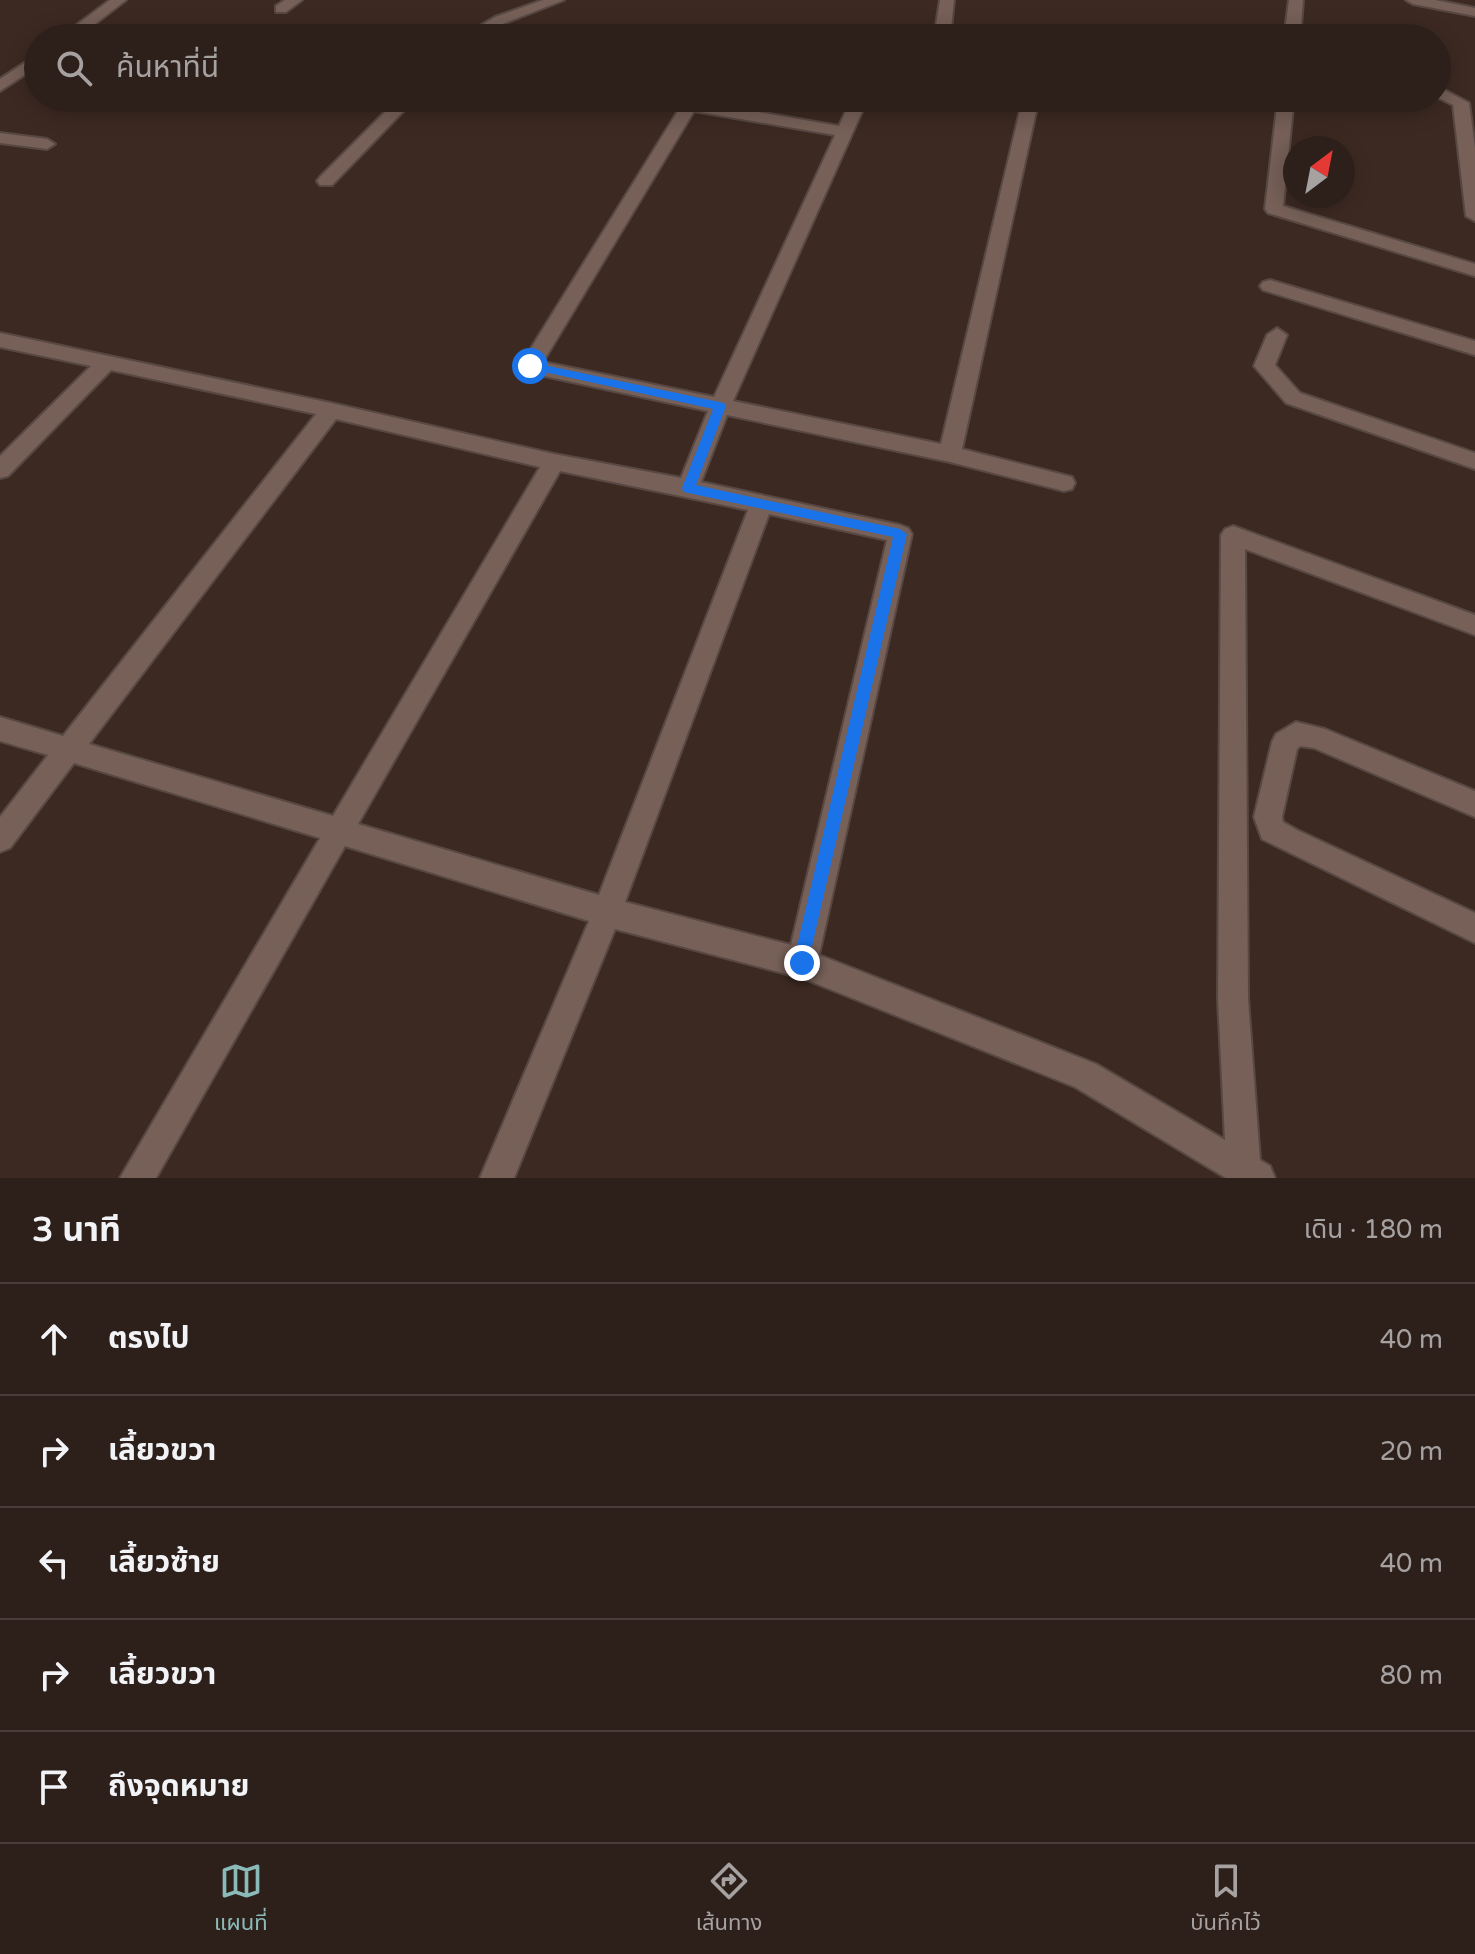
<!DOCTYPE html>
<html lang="th">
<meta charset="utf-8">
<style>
:root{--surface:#2d1f1a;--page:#392c27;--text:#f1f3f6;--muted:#a7a2a2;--line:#483d39;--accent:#8bbbb9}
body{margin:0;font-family:"Varela Round","Noto Sans Thai",sans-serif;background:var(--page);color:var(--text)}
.compass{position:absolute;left:1283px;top:136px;width:72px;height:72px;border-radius:50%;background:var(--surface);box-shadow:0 4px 20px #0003;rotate:32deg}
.stop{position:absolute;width:24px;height:24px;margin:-18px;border:6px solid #1a73e8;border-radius:50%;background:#fff}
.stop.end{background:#1a73e8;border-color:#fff;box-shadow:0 2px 8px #0008}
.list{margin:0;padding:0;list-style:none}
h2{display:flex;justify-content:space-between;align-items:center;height:104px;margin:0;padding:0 32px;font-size:34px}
h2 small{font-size:26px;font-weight:400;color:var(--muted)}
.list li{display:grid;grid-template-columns:52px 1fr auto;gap:24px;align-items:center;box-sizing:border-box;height:112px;padding:0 32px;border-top:2px solid var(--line)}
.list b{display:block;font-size:30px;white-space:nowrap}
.list em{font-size:26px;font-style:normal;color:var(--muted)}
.icon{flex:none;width:44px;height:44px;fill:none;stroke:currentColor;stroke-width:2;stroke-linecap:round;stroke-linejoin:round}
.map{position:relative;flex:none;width:1475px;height:1178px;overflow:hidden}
.search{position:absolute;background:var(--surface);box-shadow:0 4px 20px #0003;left:24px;right:24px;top:24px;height:88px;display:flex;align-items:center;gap:20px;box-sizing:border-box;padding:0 28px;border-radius:44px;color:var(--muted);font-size:30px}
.sheet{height:664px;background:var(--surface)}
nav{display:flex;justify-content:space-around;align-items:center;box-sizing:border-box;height:112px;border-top:2px solid var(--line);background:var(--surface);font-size:22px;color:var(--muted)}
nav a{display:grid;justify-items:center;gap:4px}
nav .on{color:var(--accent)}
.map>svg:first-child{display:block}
</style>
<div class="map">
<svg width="1475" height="1178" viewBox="0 0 1475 1178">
<rect width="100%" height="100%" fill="#3c2922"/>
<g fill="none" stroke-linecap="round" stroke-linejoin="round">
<g stroke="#584843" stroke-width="4">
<path id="minor" d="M110 0H126L77 38H59Z
M285 0H302L286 12H276V6Z
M543 0H564L505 23 479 38H460L495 17Z
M940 0H954L950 38H934Z
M1289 0H1303L1300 38H1284Z
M1406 0H1435L1475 8V16L1413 4Z
M38 54V66L0 91V79Z
M1437 86 1469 103 1475 148V221L1466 216 1453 105 1437 97Z
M399 98H416L332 185H320L317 181 320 177Z
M686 98H702L700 102 839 126 852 98H868L733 401 941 444 1023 98H1039L962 449 1072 477 1075 483 1072 489 1064 491 950 462 727 415 701 482 900 525 908 528 912 534 819 955 1096 1064 1225 1140 1218 999 1221 535 1225 529 1233 526 1475 615V635L1245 549 1248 999 1260 1160 1270 1166 1275 1178H1226L1075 1087 802 978 615 929 514 1178H480L589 921 345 846 156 1178H120L320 838 74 763 10 848 0 852V817L48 755 0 741V717L63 736 316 414 111 370 8 476 0 478V456L91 366 0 347V333L331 403 554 454 681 478 708 411 530 373 520 366ZM694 111 835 135 714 397 543 362ZM336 419 540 467 333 816 89 744ZM560 471 748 510 599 895 358 824ZM769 514 887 540 791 945 625 902Z
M1278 98H1294L1283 206 1475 264V276L1268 213 1265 209Z
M0 133 47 139 55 144 47 149 0 143Z
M1270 280 1475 341V355L1263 290 1260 286 1263 282Z
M1277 328 1287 335 1275 365 1300 393 1475 453V469L1286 403 1254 366 1267 335Z
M1296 722 1325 729 1475 791V817L1314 748 1300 746 1297 749 1282 817 1283 822 1297 830 1475 913V943L1262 839 1254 817 1272 742 1276 734Z"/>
</g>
<use href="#minor" fill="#766058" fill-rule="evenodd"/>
</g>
<path fill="#1a73e8" d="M530 362 724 403 726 406 696 485 900 529 907 534 807 968H796L793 963 893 537 684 492 682 488 713 409 526 368V363Z"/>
</svg>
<svg class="compass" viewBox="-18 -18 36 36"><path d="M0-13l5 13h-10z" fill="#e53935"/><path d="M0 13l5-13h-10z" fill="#a7a2a2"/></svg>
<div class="stop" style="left:530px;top:366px"></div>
<div class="stop end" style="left:802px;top:963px"></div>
<div class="search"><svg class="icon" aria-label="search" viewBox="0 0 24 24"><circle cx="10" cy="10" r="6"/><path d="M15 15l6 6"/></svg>ค้นหาที่นี่</div>
</div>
<section class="sheet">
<h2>3 นาที<small>เดิน · 180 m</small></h2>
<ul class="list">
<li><svg class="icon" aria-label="ahead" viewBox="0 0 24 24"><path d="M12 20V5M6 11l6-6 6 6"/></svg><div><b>ตรงไป</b></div><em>40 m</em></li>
<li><svg class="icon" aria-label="right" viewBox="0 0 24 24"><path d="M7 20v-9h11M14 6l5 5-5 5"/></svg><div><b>เลี้ยวขวา</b></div><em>20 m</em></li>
<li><svg class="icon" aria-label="left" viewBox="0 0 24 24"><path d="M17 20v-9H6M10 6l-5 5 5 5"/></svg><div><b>เลี้ยวซ้าย</b></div><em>40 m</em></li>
<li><svg class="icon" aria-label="right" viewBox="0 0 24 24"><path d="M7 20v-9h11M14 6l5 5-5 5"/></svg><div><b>เลี้ยวขวา</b></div><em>80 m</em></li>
<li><svg class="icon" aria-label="arrive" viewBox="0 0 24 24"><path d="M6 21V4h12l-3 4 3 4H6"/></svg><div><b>ถึงจุดหมาย</b></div></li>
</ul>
</section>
<nav>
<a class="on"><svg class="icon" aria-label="map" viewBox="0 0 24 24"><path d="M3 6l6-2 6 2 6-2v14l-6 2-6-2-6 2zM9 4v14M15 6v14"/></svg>แผนที่</a>
<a><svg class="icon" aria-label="directions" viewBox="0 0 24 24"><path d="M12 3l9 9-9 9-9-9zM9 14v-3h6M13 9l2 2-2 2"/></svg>เส้นทาง</a>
<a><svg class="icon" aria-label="saved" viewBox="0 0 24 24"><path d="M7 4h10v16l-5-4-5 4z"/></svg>บันทึกไว้</a>
</nav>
